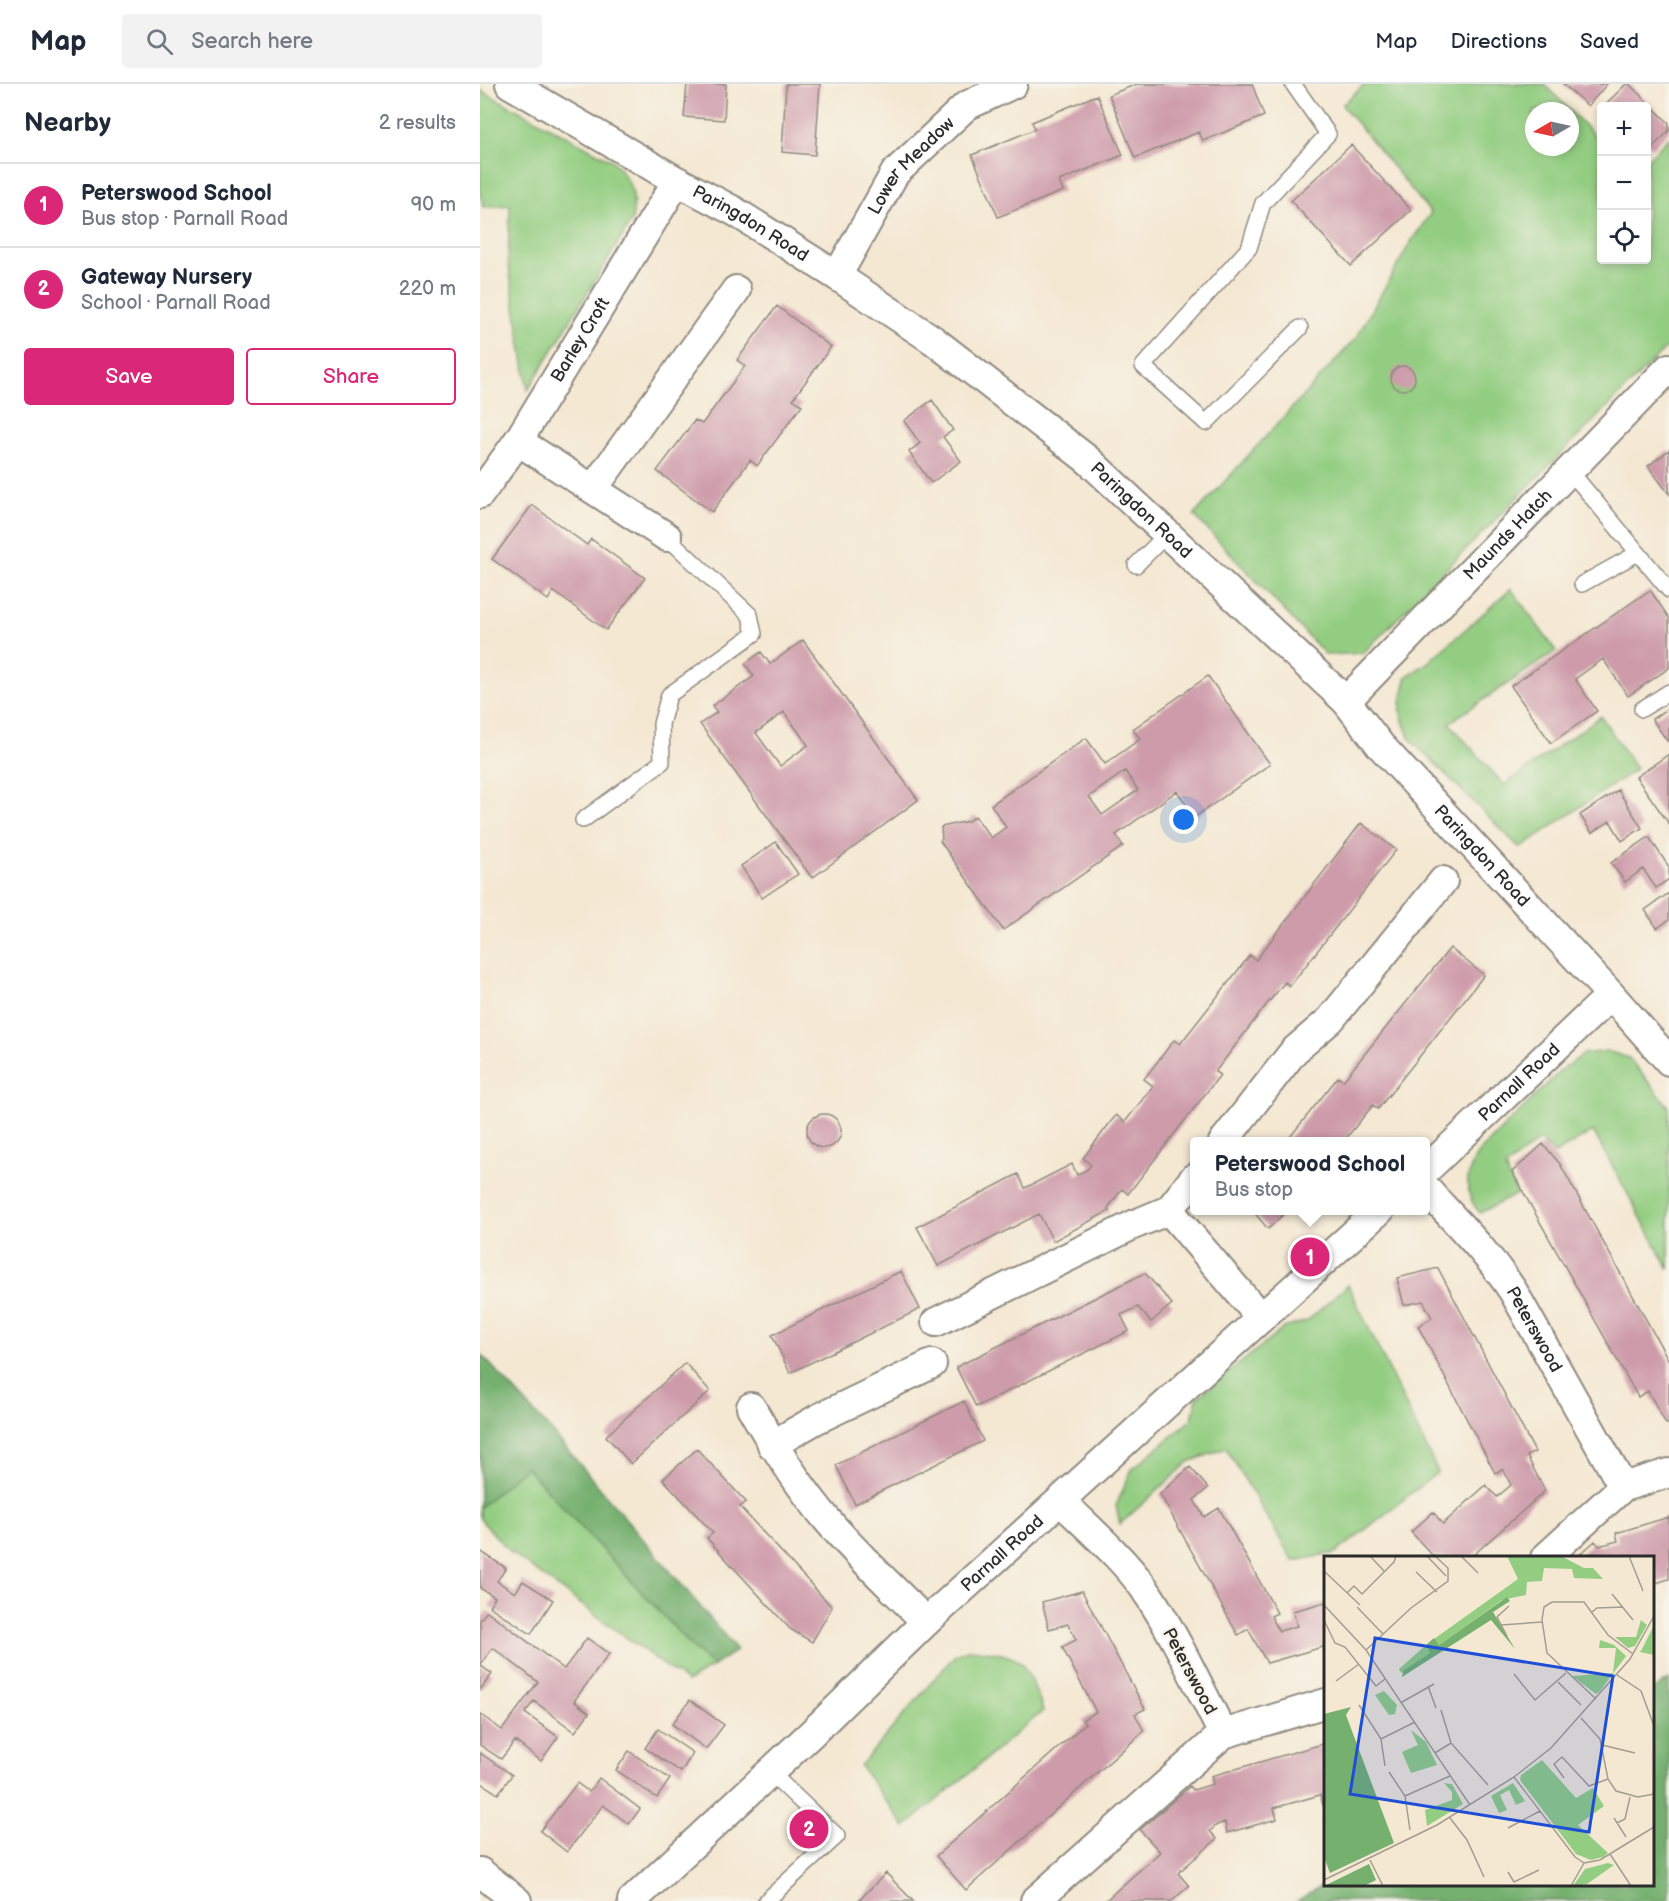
<!DOCTYPE html>
<meta charset="utf-8">
<style>
:root{--surface:#fff;--page:#f2f2f3;--text:#1f2937;--muted:#747a83;--line:#e0e1e3;--accent:#db2777}
body{margin:0;font-family:"Balsamiq Sans",sans-serif;background:var(--page);color:var(--text)}
.controls{position:absolute;right:18px;top:18px;display:grid;overflow:hidden;border-radius:6px;box-shadow:0 3px 9px #0003}
.controls button{width:54px;height:54px;display:grid;place-items:center;padding:0;border:0;border-bottom:2px solid var(--line);background:var(--surface);color:var(--text);font:30px sans-serif}
.compass{position:absolute;left:1045px;top:18px;width:54px;height:54px;border-radius:50%;background:var(--surface);box-shadow:0 3px 9px #0003;rotate:261deg}
.you{position:absolute;left:704px;top:736px;width:21px;height:21px;margin:-15px;border:4px solid #fff;border-radius:50%;background:#1a73e8;box-shadow:0 0 0 9px #1a73e833}
.badge{display:grid;place-items:center;width:39px;height:39px;border-radius:50%;background:var(--accent);color:#fff;font-size:20px;font-weight:700}
.pin{position:absolute;translate:-50% -50%;border:3px solid #fff;box-shadow:0 2px 6px #0006}
.popup{position:absolute;left:710px;top:1053px;width:240px;height:78px;box-sizing:border-box;display:grid;place-content:center;border-radius:6px;background:var(--surface);filter:drop-shadow(0 2px 4px #0005);font-size:20px;white-space:nowrap;color:var(--muted)}
.popup b{font-size:22px;color:var(--text)}
.popup::after{content:'';position:absolute;left:50%;top:100%;margin-left:-12px;border:12px solid transparent;border-top-color:var(--surface)}
.list{margin:0;padding:0;list-style:none}
h2{display:flex;justify-content:space-between;align-items:center;height:78px;margin:0;padding:0 24px;font-size:26px}
h2 small{font-size:20px;font-weight:400;color:var(--muted)}
.list li{display:grid;grid-template-columns:39px 1fr auto;gap:18px;align-items:center;box-sizing:border-box;height:84px;padding:0 24px;border-top:2px solid var(--line)}
.list b{display:block;font-size:22px;white-space:nowrap}
.list p{margin:0;font-size:20px;white-space:nowrap;color:var(--muted)}
.list em{font-size:20px;font-style:normal;color:var(--muted)}
.actions{display:flex;gap:12px;padding:18px 24px}
.actions a{flex:1;padding:14px 0;border:2px solid var(--accent);border-radius:6px;text-align:center;font-size:21px;color:var(--accent)}
.actions .main{background:var(--accent);color:#fff}
.icon{flex:none;width:33px;height:33px;fill:none;stroke:currentColor;stroke-width:2;stroke-linecap:round;stroke-linejoin:round}
.map{position:relative;flex:none;width:1189px;height:1817px;overflow:hidden}
header{display:flex;align-items:center;gap:36px;box-sizing:border-box;height:84px;padding:0 30px;background:var(--surface);border-bottom:2px solid var(--line)}
header strong{font-size:28px}
nav{display:flex;gap:33px;margin-inline-start:auto;font-size:21px}
.search{width:420px;height:54px;background:var(--page);display:flex;align-items:center;gap:15px;box-sizing:border-box;padding:0 21px;border-radius:6px;color:var(--muted);font-size:22px}
main{display:flex}
aside{flex:1;background:var(--surface)}
.map>svg:first-child{display:block}
</style>
<header>
<strong>Map</strong>
<div class="search"><svg class="icon" aria-label="search" viewBox="0 0 24 24"><circle cx="10" cy="10" r="6"/><path d="M15 15l6 6"/></svg>Search here</div>
<nav><a>Map</a><a>Directions</a><a>Saved</a></nav>
</header>
<main>
<aside>
<h2>Nearby<small>2 results</small></h2>
<ul class="list">
<li><span class="badge">1</span><div><b>Peterswood School</b><p>Bus stop · Parnall Road</p></div><em>90 m</em></li>
<li><span class="badge">2</span><div><b>Gateway Nursery</b><p>School · Parnall Road</p></div><em>220 m</em></li>
</ul>
<div class="actions"><a class="main">Save</a><a>Share</a></div>
</aside>
<div class="map">
<svg width="1189" height="1817" viewBox="0 0 1189 1817">
<rect width="100%" height="100%" fill="#f7f3e8"/>
<filter id="ink" filterUnits="userSpaceOnUse"><feTurbulence type="fractalNoise" baseFrequency=".0167" numOctaves="2"/><feDisplacementMap in="SourceGraphic" scale="12" xChannelSelector="R" yChannelSelector="G"/><feConvolveMatrix kernelMatrix="1 2 1 2 8 2 1 2 1" color-interpolation-filters="sRGB"/></filter>
<filter id="wash" filterUnits="userSpaceOnUse"><feTurbulence type="fractalNoise" baseFrequency=".008" numOctaves="4" result="noise"/><feDisplacementMap in="SourceGraphic" scale="24" xChannelSelector="R" yChannelSelector="G"/><feGaussianBlur stdDeviation="1.35" result="paint"/><feColorMatrix in="noise" values="0 0 0 0 0 0 0 0 0 0 0 0 0 0 0 0 0 1.4 0 .05"/><feComposite in="paint" operator="in"/></filter>
<g filter="url(#wash)">
<rect width="100%" height="100%" fill="#f4e8d3"/>
<path fill="#93cd81" stroke="#5f7c56" stroke-width="1.5" fill-rule="evenodd" d="M885 0H1064L1121 58 1122 176H1166L1167 76 1189 53V261L883 569 846 571 714 431 876 254 932 156 951 129 862 21ZM1054 27H1090V63H1054Z
M0 6 133 77C151 98 157 108 152 136L48 306 28 177 30 121 3 123 0 108Z
M1031 505 1076 567 969 639 1024 701 1121 632 1156 685 1040 764 930 655C917 625 919 623 927 592L946 580Z
M1127 967 1149 974 1189 1023V1185L1113 1047 1075 1070 1059 1056 1025 1084 1037 1110 1000 1129C983 1110 985 1091 998 1069L1080 987 1104 970Z
M868 1201 958 1388 856 1469 813 1477 746 1364 709 1378 640 1440 636 1422 652 1385 712 1335 717 1314 804 1244 827 1237Z
M46 1383 214 1565 233 1582 207 1598 30 1468 0 1435V1422Z
M490 1565C504 1567 531 1569 541 1579 548 1586 560 1617 563 1627L425 1743 380 1682 475 1571Z"/>
<path fill="#76b06f" stroke="#506e4d" stroke-width="1.5" d="M0 1269 75 1351 257 1566 233 1582 214 1565 46 1383 0 1423Z
M1189 1596V1817H817L845 1799 1172 1800 1173 1606Z"/>
<g id="blocks">
<path fill="#ce9baa" fill-rule="evenodd" d="M207 0H246L244 36 204 33Z
M306 0H340L335 71 302 68Z
M657 0H772L784 32 723 57 719 48 655 74 629 11Z
M1083 0H1127L1108 22Z
M1146 0H1149L1189 39V47L1172 64 1167 58V22H1131L1127 19Z
M617 11 643 71 579 97 583 107 518 133 492 71 555 45 552 38Z
M871 61 931 126 871 182 811 117Z
M297 222 351 263 313 315 322 321 277 382 270 376 232 428 177 387 215 336 222 340 265 282 257 276Z
M911 294a12 12 0 1 1 24 0a12 12 0 1 1-24 0Z
M452 316 473 346 463 353 481 377 451 399 429 368 440 359 424 337Z
M1189 366V410L1168 382Z
M52 421 107 461 111 455 165 494 126 546 73 507 68 516 12 475Z
M1170 506 1189 534V584L1148 612 1123 575 1095 595 1117 627 1071 659 1031 602Z
M323 556 438 716 332 794 220 640 237 628 232 622 274 592 265 580 281 568 290 580ZM304 628 328 661 300 682 276 649Z
M728 592 790 680 715 733 697 707 636 751 643 762 523 846 460 757 462 755 461 743 488 737 495 732 511 754 526 743 511 721 606 654 625 680 660 655 653 645ZM645 687 658 706 622 731 609 713Z
M1189 624V656L1187 657 1172 635Z
M1189 670V740L1156 693Z
M1138 706 1162 744 1142 757 1130 737 1112 749 1100 731Z
M881 739 916 766 810 902 805 898 787 920 735 988 740 991 648 1110 642 1105 628 1124 629 1127 573 1157 559 1130 458 1182 437 1143 538 1090 545 1104 592 1080 597 1091 608 1085 611 1081 603 1074 636 1031 645 1038 673 1002 664 995 694 956 700 960 770 871 776 876Z
M1169 753 1189 783V795L1176 804 1163 785 1145 798 1131 779Z
M296 758 318 790 282 814 261 782Z
M1189 809V836L1177 844 1165 826Z
M970 864 1004 891 898 1025 893 1021 863 1058H806L858 993 863 997Z
M327 1047a17 17 0 1 1 34 0a17 17 0 1 1-34 0Z
M1063 1060 1080 1080 1189 1277V1339L1186 1340 1168 1307 1158 1313 1032 1088Z
M772 1126H808L788 1145Z
M958 1184 1055 1368 1047 1372 1065 1407 991 1473H954L931 1448 953 1428 963 1440 1006 1401 1017 1413 1031 1401 1023 1385 1015 1389 938 1242 952 1234 943 1217 924 1221 917 1194Z
M421 1187 440 1225 310 1289 292 1251Z
M665 1189 692 1220 671 1238 658 1223 641 1231 649 1247 496 1323 476 1283Z
M205 1279 230 1307 151 1380 126 1352Z
M484 1317 503 1357 375 1420 356 1381Z
M217 1365 266 1418 260 1423 352 1523 332 1558 310 1545 243 1472 227 1454 233 1449 183 1395Z
M710 1383 728 1404 714 1416 724 1433 739 1424 797 1529 791 1532 799 1547 817 1542 813 1527 846 1518V1562L787 1579 768 1545 758 1551 680 1410Z
M1189 1433V1495L1173 1500V1473H1097L1115 1457 1119 1462 1138 1457 1136 1449Z
M0 1467 26 1484 17 1497 35 1509 43 1497 73 1516 51 1550 9 1522 15 1513 0 1504Z
M602 1507 665 1625 655 1630 664 1647 486 1806 456 1772 605 1640 602 1636 616 1628 582 1563 596 1556 588 1540 569 1545 562 1518Z
M7 1527 84 1585 107 1554 129 1570 94 1617 109 1629 95 1648 54 1617 45 1629 78 1653 61 1677 35 1657 21 1675 0 1661V1630L22 1646 58 1598 13 1564 0 1581 12 1590 0 1606V1536Z
M210 1616 244 1641 226 1665 192 1640Z
M178 1645 213 1669 201 1688 165 1664Z
M846 1659V1720L843 1721 840 1711 794 1724 797 1735 747 1749 745 1738 737 1741 730 1747 737 1755 698 1789 709 1802 692 1817H625L680 1768 660 1746 710 1702 713 1706 733 1700 731 1692Z
M149 1667 190 1695 177 1714 136 1686Z
M0 1669 32 1691 18 1710 0 1698Z
M119 1694 160 1725 149 1740 123 1721 87 1768 60 1747 97 1699 109 1708Z
M406 1789 433 1817H378Z"/>
</g>
</g>
<g filter="url(#ink)">
<use href="#blocks" fill-opacity="0" stroke="#908a7f" stroke-width="1.5"/>
<g fill="none" stroke-linecap="round" stroke-linejoin="round">
<g stroke="#908a7f" stroke-width="18">
<path id="service" d="M813 0 848 50 783 119 769 164 663 282 726 339 820 244
M1090 387 1189 506
M656 481 687 450
M1102 500 1158 469
M1162 625 1189 608
M103 736 182 678 181 640 189 611 274 550 270 531 187 453
M286 1817 357 1752 290 1688"/>
</g>
<g stroke="#908a7f" stroke-width="32">
<g id="minor">
<path id="s1" d="M30 0 197 97 254 127 357 192 453 256 608 376 866 617 900 661 1131 911 1189 977"/>
<path id="s2" d="M357 192 415 89 486 22 533 0"/>
<path d="M38 357 187 453"/>
<path d="M113 405 256 206"/>
<path id="s3" d="M0 410 38 357 197 97"/>
<path id="s4" d="M866 617 1189 284"/>
<path d="M743 1058 814 967 850 936 963 797"/>
<path id="s5" d="M946 1086 1131 911"/>
<path id="s6" d="M946 1105C976 1138 1008 1169 1033 1207L1143 1403"/>
<path d="M689 1126 781 1234"/>
<path d="M456 1238 653 1141 689 1126 714 1094"/>
<path d="M271 1323C294 1363 319 1403 349 1438 379 1473 414 1505 446 1538"/>
<path d="M292 1361 337 1335 452 1280"/>
<path d="M1065 1474 1143 1403 1189 1389"/>
<path d="M743 1650 846 1619"/>
<path d="M0 1788 37 1817"/>
<path id="s7" d="M152 1817 332 1649 446 1538 900 1126"/>
<path d="M555 1817 743 1650C718 1601 695 1550 664 1504 641 1472 609 1445 581 1417"/>
</g>
</g>
<use href="#service" stroke="#fff" stroke-width="15"/>
<use href="#minor" stroke="#fff" stroke-width="28"/>
</g>
</g>
<g text-anchor="middle" stroke-width="4.5" stroke-linejoin="round" paint-order="stroke">
<g font-size="18" fill="#2b2b2b" stroke="#f7f3e8">
<text dy="6" stroke="none"><textPath href="#s2" startOffset="134">Lower Meadow</textPath></text>
<text dy="6" stroke="none"><textPath href="#s1" startOffset="278">Paringdon Road</textPath></text>
<text dy="6" stroke="none"><textPath href="#s3" startOffset="184">Barley Croft</textPath></text>
<text dy="6" stroke="none"><textPath href="#s1" startOffset="764">Paringdon Road</textPath></text>
<text dy="6" stroke="none"><textPath href="#s4" startOffset="232">Maunds Hatch</textPath></text>
<text dy="6" stroke="none"><textPath href="#s1" startOffset="1250">Paringdon Road</textPath></text>
<text dy="6" stroke="none"><textPath href="#s5" startOffset="128">Parnall Road</textPath></text>
<text dy="6" stroke="none"><textPath href="#s6" startOffset="178">Peterswood</textPath></text>
<text dy="6" stroke="none"><textPath href="#s7" startOffset="508">Parnall Road</textPath></text>
<text transform="translate(710 1587) rotate(62)" y="6">Peterswood</text>
</g>
</g>
<g transform="translate(844 1472)">
<rect width="330" height="330" fill="#f4e8d3"/>
<path d="M183 0H237L260 12H269L279 23 250 22 248 13 220 12 218 25 203 26 202 39 178 44 115 89 110 83 194 23ZM317 64 323 69 311 90 304 92 291 81H312ZM330 69V99L316 96 318 93ZM276 84 290 89 302 100 276 135 272 138 248 120 289 117 292 92H275ZM102 89 107 97 77 117 75 113ZM60 135 73 149 71 158 65 159 51 139ZM87 174 102 186 113 209 87 217 78 196 94 189ZM218 204 252 242 269 232 280 250 254 269 284 297 279 301 267 304 252 298 196 224 197 219ZM120 227 128 228 139 248 103 270 101 254 128 244V236ZM189 227 201 245 192 249 185 234 176 239 183 254 175 257 167 240ZM284 307 290 309 263 328 249 330 261 313Z" fill="#93cd81"/>
<path d="M183 41 186 45 169 56 191 93 167 64 78 121 79 115 106 97 102 89 110 82 115 89ZM27 151 22 159 70 287 6 317 0 301V158ZM45 308 52 324 40 330H0Z" fill="#76b06f"/>
<path fill="none" stroke="#a49c90" stroke-width="1.5" d="M46 0 60 15M103 0 122 20M137 0 154 17M305 0 319 35M0 15 36 49M92 16 113 36M23 37 30 30 38 38 70 6 72 0M288 38 309 64M0 49 42 94 146 249M33 51 59 78M268 56 273 52 299 51M0 64 11 87 21 91 52 130 61 123M177 69 218 66M183 80 173 61 185 50M42 94 87 52 124 25V12L111 0M190 118 211 144 242 117M293 119 317 135 330 170M12 125 35 108M234 126 257 149M104 130 112 152M272 143 223 97 218 64 220 51 228 46H260L284 79 309 98M78 146 110 128M35 149 57 183 91 166M117 154 127 187 164 229M257 162 276 183 284 223 292 235 314 241 330 238M57 183 61 210M278 189 311 197M111 197 127 187M65 216 81 240 86 274M190 221 251 301 260 307M240 222 230 208 238 201 265 230 284 223M81 240 126 220M126 262 143 284 160 321M290 262 302 281M293 267 301 263 306 241M184 272 216 255M286 298 307 330M46 304 59 330M260 307 276 304 330 271M184 316 190 326 215 314M0 324 113 269 190 221 227 192 306 103 330 60M247 330 260 307"/>
<path fill="#1d4ed8" fill-opacity="0.15" stroke="#1d4ed8" stroke-width="3" d="M51 82 289 120 265 276 26 238Z"/>
<rect width="330" height="330" fill="none" stroke="#2b2b2b" stroke-width="3"/>
</g>
</svg>
<div class="controls">
<button>+</button>
<button>−</button>
<button><svg class="icon" aria-label="locate" viewBox="0 0 24 24"><circle cx="12" cy="12" r="6"/><path d="M12 2v4M12 18v4M2 12h4M18 12h4"/></svg></button>
</div>
<svg class="compass" viewBox="-18 -18 36 36"><path d="M0-13l5 13h-10z" fill="#e53935"/><path d="M0 13l5-13h-10z" fill="#747a83"/></svg>
<div class="you"></div>
<div class="pin badge" style="left:830px;top:1173px">1</div>
<div class="popup"><b>Peterswood School</b>Bus stop</div>
<div class="pin badge" style="left:329px;top:1745px">2</div>
</div>
</main>
